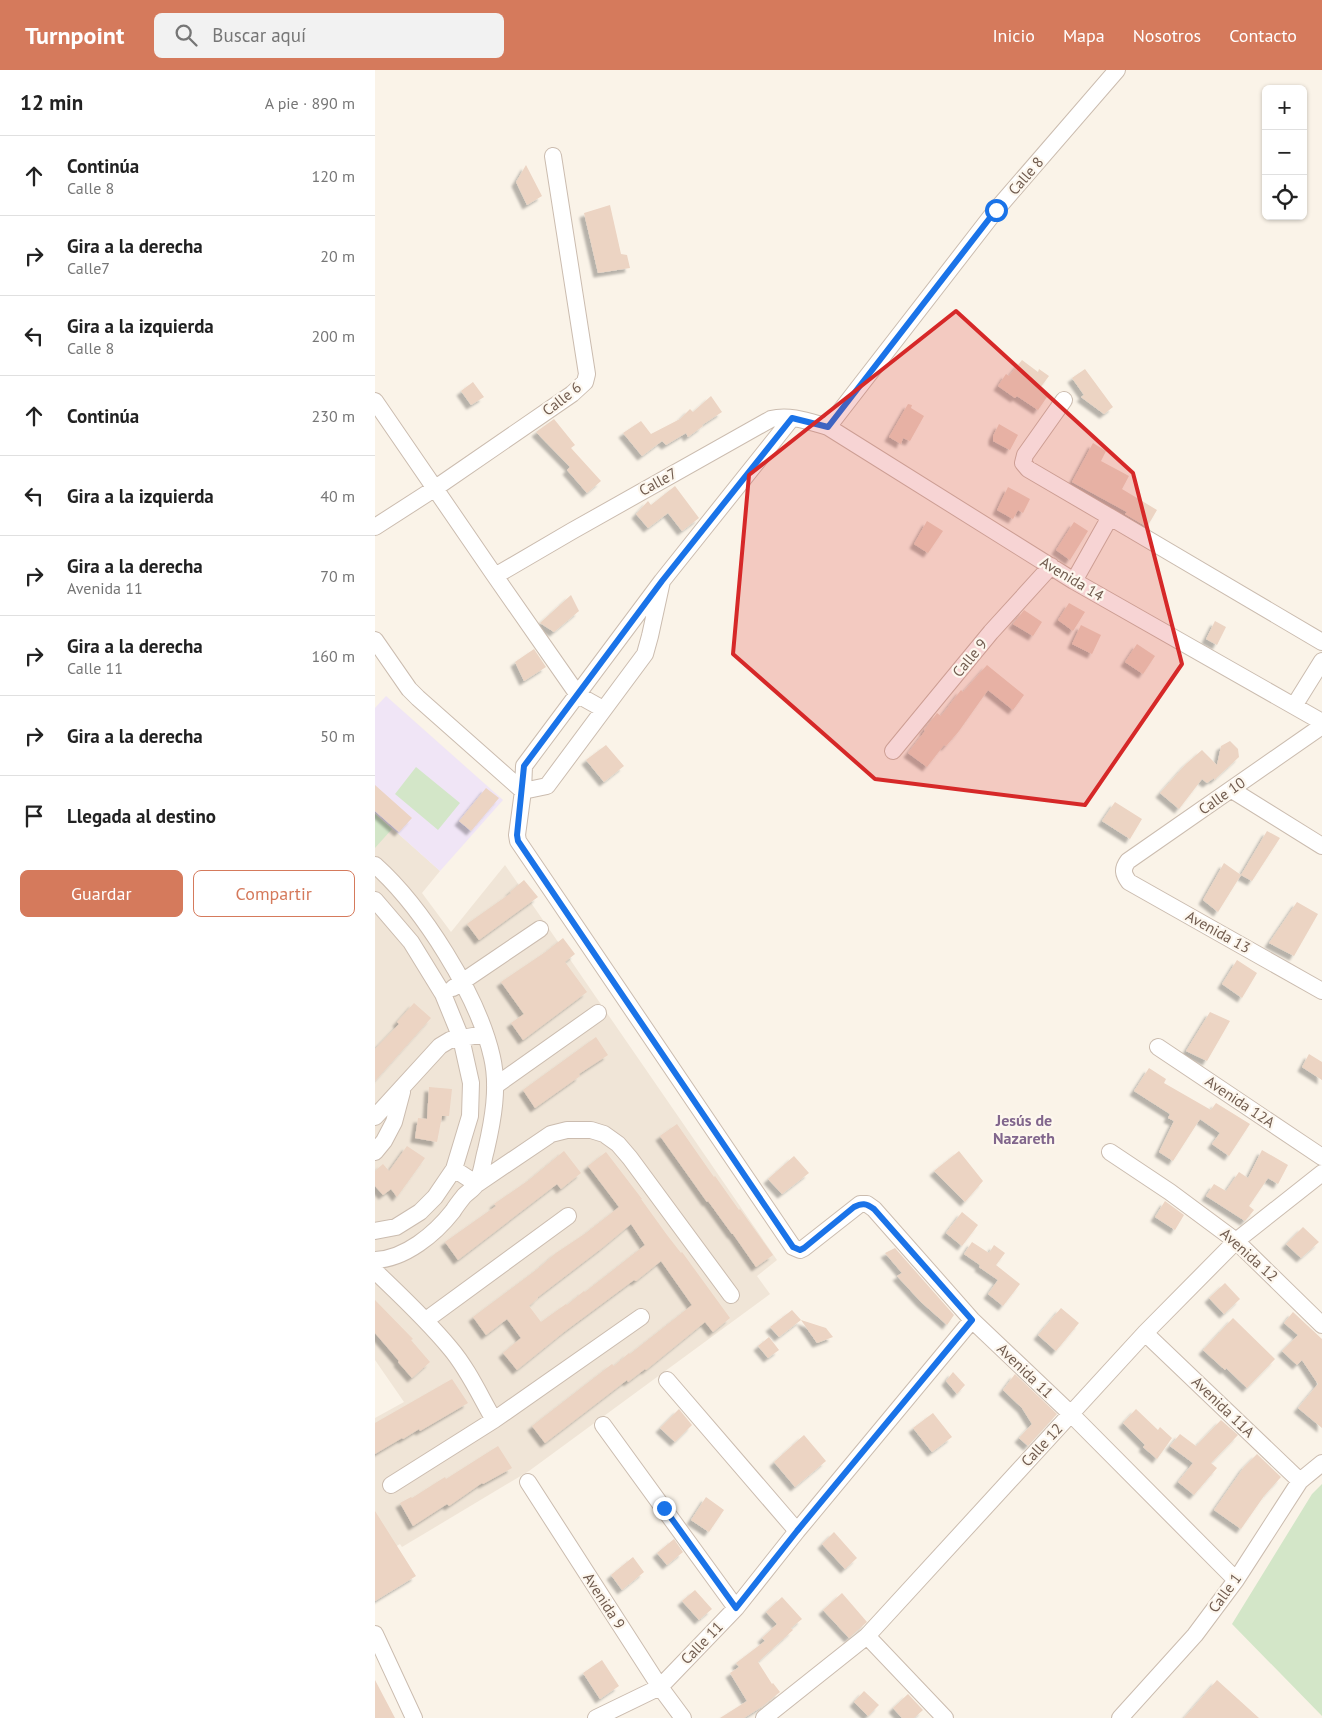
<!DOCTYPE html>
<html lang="es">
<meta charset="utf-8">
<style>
:root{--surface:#fff;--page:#f2f2f2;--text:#222;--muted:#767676;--line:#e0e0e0;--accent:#d57a5c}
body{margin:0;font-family:"PT Sans",sans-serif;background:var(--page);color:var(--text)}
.controls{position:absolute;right:15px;top:15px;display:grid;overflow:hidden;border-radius:8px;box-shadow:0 1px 4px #0004}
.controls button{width:45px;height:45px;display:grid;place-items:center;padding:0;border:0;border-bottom:1px solid var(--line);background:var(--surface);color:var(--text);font:25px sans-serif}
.stop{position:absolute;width:15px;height:15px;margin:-11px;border:4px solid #1a73e8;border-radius:50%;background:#fff}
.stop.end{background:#1a73e8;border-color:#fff;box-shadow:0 1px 5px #0008}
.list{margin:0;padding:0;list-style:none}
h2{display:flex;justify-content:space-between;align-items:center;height:65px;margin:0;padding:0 20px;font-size:21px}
h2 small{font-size:16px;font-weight:400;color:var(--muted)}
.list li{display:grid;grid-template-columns:32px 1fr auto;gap:15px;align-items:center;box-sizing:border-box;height:80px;padding:0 20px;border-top:1px solid var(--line)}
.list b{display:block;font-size:19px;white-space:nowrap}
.list p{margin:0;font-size:16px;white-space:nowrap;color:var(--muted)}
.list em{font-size:16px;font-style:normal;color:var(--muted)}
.actions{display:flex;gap:10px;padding:15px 20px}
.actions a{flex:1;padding:11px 0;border:1px solid var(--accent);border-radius:8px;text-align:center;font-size:18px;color:var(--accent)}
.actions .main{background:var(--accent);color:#fff}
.icon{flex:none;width:28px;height:28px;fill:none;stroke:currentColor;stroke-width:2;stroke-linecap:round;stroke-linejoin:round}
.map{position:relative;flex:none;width:947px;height:1648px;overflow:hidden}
header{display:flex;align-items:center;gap:30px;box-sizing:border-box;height:70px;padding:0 25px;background:var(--accent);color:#fff}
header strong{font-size:24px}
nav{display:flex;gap:28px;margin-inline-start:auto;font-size:18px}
.search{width:350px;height:45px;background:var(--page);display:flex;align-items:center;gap:12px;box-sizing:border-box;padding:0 18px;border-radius:8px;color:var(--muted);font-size:19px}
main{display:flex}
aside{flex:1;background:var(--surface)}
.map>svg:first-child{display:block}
</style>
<header>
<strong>Turnpoint</strong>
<div class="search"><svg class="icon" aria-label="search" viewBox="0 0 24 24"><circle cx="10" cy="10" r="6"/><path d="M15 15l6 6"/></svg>Buscar aquí</div>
<nav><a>Inicio</a><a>Mapa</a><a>Nosotros</a><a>Contacto</a></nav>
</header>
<main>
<aside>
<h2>12 min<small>A pie · 890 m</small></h2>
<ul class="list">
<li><svg class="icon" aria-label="ahead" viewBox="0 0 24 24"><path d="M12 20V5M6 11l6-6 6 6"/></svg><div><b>Continúa</b><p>Calle 8</p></div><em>120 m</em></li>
<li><svg class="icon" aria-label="right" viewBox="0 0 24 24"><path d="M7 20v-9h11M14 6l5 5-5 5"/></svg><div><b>Gira a la derecha</b><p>Calle7</p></div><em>20 m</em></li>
<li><svg class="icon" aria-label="left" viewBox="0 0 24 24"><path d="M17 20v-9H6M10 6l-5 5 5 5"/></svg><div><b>Gira a la izquierda</b><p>Calle 8</p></div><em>200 m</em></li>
<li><svg class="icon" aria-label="ahead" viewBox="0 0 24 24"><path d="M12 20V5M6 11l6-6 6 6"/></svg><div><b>Continúa</b></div><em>230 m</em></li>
<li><svg class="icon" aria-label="left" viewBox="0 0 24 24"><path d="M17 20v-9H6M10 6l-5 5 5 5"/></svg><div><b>Gira a la izquierda</b></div><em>40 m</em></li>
<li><svg class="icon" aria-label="right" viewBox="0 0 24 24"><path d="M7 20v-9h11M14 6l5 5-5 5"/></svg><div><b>Gira a la derecha</b><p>Avenida 11</p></div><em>70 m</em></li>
<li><svg class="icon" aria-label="right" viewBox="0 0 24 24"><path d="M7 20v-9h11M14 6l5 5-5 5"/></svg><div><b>Gira a la derecha</b><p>Calle 11</p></div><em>160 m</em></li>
<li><svg class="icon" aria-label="right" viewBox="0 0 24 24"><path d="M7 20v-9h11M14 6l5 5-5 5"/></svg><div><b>Gira a la derecha</b></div><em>50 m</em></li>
<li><svg class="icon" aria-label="arrive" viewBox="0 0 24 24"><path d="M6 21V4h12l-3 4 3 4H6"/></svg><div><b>Llegada al destino</b></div></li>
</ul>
<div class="actions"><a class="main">Guardar</a><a>Compartir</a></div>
</aside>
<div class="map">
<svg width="947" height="1648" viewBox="0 0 947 1648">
<defs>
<filter id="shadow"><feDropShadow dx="-4.5" dy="4.5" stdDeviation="1" flood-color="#0004"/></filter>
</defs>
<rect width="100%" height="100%" fill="#faf3e8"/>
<path fill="#f0e5d7" d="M0 743 65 801 47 823 76 862 130 795 402 1190 382 1206 395 1224 154 1401 27 1477 25 1474 0 1489V1348L29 1332 0 1290Z"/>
<path fill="#f0e5f6" d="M11 626 128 730 65 801 0 743V638Z"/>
<path fill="#d3e6c8" d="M41 697 85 733 63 760 20 724Z
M0 744 17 759 0 778Z
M947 1414V1646L857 1554 937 1424Z"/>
<path fill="#ecd4c3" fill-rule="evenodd" filter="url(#shadow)" d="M151 95 167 126 152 135 141 112Z
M235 135 246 184 252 185 255 198 223 203 209 143Z
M647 290 663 302 664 299 674 306 665 318 672 323V327L663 340 642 326 640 328 623 316 631 304 634 306Z
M710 299 738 337 729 344 706 327 709 325 697 308Z
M98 312 109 327 96 335 86 321Z
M336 326 347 342 327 355 328 356 313 367 311 363 291 375 287 371 267 386 248 363 266 351 276 364 305 349 315 339 318 342Z
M533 334 537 335 536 338 549 346 535 371 528 368 526 374 514 367Z
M179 349 200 375 196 378 226 411 212 423 192 400 195 397 161 362Z
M624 354 643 365 635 380 618 371V366Z
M718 373 731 381 726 391 754 406 747 419 782 440 772 457 750 444 752 442 697 412Z
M300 416 324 448 307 461 293 443 273 458 261 444 273 431 276 435Z
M633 417 655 429 648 443 643 440 638 449 622 440Z
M552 451 568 461 553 483 539 474Z
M699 452 713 461 695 490 681 480Z
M196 525 204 541 179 562 165 553Z
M694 533 710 542 698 561 683 550Z
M649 540 667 552 658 566 638 554Z
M840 551 851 557 842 575 831 569Z
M706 555 726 565 717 584 697 574Z
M762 574 780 586 768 604 750 592Z
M159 579 171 597 149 611 140 592Z
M612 595 649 625 638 640 613 620 584 661 571 676 569 675 552 697 533 683 550 661 549 660 562 643 566 646 586 620 588 622Z
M855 671 863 679 864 687 839 710V708L832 713 827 709 804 739 785 723 811 694 827 680 842 695 846 676Z
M231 675 249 696 229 712 211 690Z
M0 715 37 748 24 762 0 741Z
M111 718 124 728 96 761 84 751Z
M740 732 767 749 755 769 727 751Z
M892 761 905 768 877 811 866 805Z
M849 793 866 805 843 842 828 830Z
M149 810 163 827 104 870 92 854 136 823 135 822Z
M922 832 943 844 919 886 894 873Z
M188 868 200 884 190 892 212 922 148 970 136 953 149 944 126 912 172 881Z
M862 890 882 903 867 928 847 914Z
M39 933 56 948 0 1011V979L24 954 22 952Z
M835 942 855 951 832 991 811 981Z
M221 967 233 985 204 1004 205 1006 160 1038 148 1020Z
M934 984 947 992V1010L927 997Z
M774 998 791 1009 789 1013 836 1040 841 1033 875 1054 854 1086 837 1074 845 1063 825 1049 798 1091 784 1082 799 1051 793 1048 795 1044 759 1021Z
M54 1017 77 1019 74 1046H67L62 1072 40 1068 43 1048 52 1049Z
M302 1054 339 1107 340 1106 364 1140 365 1139 398 1185 381 1197 358 1164H357L333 1131 332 1132 285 1066Z
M32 1076 50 1088 22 1127 16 1119 8 1125 0 1116V1101L8 1094 14 1101Z
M887 1080 913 1095 903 1114 893 1108 874 1136 879 1140 870 1151 831 1126 839 1114 851 1121 864 1102 873 1108Z
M189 1081 206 1103 186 1119 182 1114 83 1190 70 1172 121 1136 119 1134 154 1110Z
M584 1081 608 1111 590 1132 559 1101Z
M231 1082 267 1129H266L292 1165 306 1183 307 1182 355 1248 338 1262 330 1252 271 1300 270 1299 253 1312 252 1310 170 1373 157 1356 237 1294 239 1296 254 1283 255 1284 317 1235 286 1191 261 1211 259 1210 189 1262 142 1300 128 1283 146 1268 132 1249 111 1265 98 1247 165 1197 181 1183 211 1163 244 1137 213 1096ZM256 1154 270 1175 210 1222 209 1221 192 1235 191 1234 166 1252 154 1236 163 1228V1227L227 1178Z
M419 1086 434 1103 407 1124 393 1109Z
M790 1131 809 1145 800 1160 780 1147Z
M587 1142 603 1155 587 1176 571 1163Z
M928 1157 944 1172 926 1188 911 1174Z
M597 1172 614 1183 619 1175 630 1183 621 1195 645 1214 628 1236 613 1224 623 1210 604 1197 605 1195 589 1184Z
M520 1178 579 1245 572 1255 546 1232 522 1206 527 1203 510 1183Z
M850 1213 865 1229 849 1244 834 1228Z
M0 1230 38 1269 36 1270 55 1292 37 1308 23 1292 24 1291 0 1263Z
M686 1238 704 1253 681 1281 663 1265Z
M417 1240 426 1250 451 1258 458 1267 442 1273 426 1250 404 1267 395 1257Z
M918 1242 947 1269V1358L923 1338 943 1314 927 1290 922 1295 907 1281 923 1265 909 1253Z
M858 1248 900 1289 872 1318 851 1298 850 1300 828 1280Z
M394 1267 404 1280 393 1288 383 1276Z
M578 1302 590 1315 582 1324 571 1311Z
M640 1304 682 1344 653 1376 644 1368 657 1354 647 1338 628 1320Z
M77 1309 93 1333 45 1361 44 1359 28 1369 27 1368 0 1384V1353Z
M304 1339 317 1355 300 1372 285 1358Z
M761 1339 783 1360 785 1357 797 1368 782 1389 768 1377 770 1375 748 1353Z
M558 1343 577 1367 557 1382 538 1358Z
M846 1350 863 1365 836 1393 842 1398 819 1425 803 1412 818 1393 795 1376 805 1364 821 1376Z
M429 1365 451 1391 420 1417 399 1392Z
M123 1376 137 1398 108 1414 107 1413 74 1436 72 1434 38 1456 25 1433 36 1427 37 1428 70 1407 71 1409Z
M882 1384 906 1407 889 1426 866 1459 839 1440 869 1397Z
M331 1427 349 1440 334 1462 316 1450Z
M0 1441 41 1506 0 1531Z
M459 1462 482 1488 470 1499 447 1474Z
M299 1469 308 1482 292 1495 282 1483Z
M258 1487 269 1502 247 1520 236 1505Z
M320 1520 337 1539 324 1550 307 1531Z
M467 1523 492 1552 474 1568 448 1540Z
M407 1527 427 1549 416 1558 418 1560 383 1592 397 1614 398 1613 405 1622 388 1636 369 1648H345L372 1631 355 1603 364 1597 361 1593 390 1571 387 1568 402 1554 391 1542Z
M227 1590 244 1616 225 1629 208 1603Z
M0 1610 20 1648H0Z
M842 1610 884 1648H809Z
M489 1621 504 1635 493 1646 479 1632Z
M533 1624 548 1640 539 1648H527L518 1638Z"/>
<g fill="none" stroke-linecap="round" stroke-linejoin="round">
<g stroke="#cbbcaf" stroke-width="18">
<path id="street" d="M689 330 650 385 648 393 653 399 735 447 699 511
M0 331 120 506 203 625 228 639
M453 357 621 140 742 0
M735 447 947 572
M0 457 59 419 197 324 210 312 212 304 178 86
M120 506 197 461 396 349C415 344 435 352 453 357L699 511 947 652
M287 511 275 566 270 584 172 716 148 721 149 696 287 511 417 348
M0 570 34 619 43 628 148 721 142 765 143 771 418 1177 425 1180 429 1178 485 1134H492L499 1139 597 1250 696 1344 861 1510
M919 636 947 591
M947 656 753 791C747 799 748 804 754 812L947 921
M518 681 616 562 676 496
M857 720 947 776
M0 795C47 837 103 925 117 987 124 1017 118 1050 111 1080 108 1090 107 1103 102 1113 100 1118 93 1122 89 1126 85 1131 81 1136 78 1141 60 1164 30 1189 0 1190
M0 830 36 872 68 924 86 968 96 1013 95 1046 79 1099 60 1127 45 1142 21 1157 0 1161
M78 918 165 859
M783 977 947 1087
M120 1016 223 943
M0 1047 65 976 75 970 110 964
M0 1082 9 1071 19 1052 27 1022
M735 1082 795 1122 861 1171 947 1255
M79 1099 102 1114 176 1064 192 1060H216L229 1064 243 1074 255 1088 356 1225
M0 1201C26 1226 52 1250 75 1278 93 1299 105 1326 119 1350
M51 1250 193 1146
M770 1263 925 1411
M292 1310 422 1461
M228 1355 361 1538
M153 1412 285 1617 308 1648
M16 1415 119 1350 266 1247
M0 1564 39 1648
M492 1566 570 1648
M221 1648 285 1617 361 1538 422 1461 597 1250
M389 1648 492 1566 770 1263 861 1171 947 1103
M745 1648 820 1565 861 1510 925 1411 947 1393"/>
</g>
<use href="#street" stroke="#fff" stroke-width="16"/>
</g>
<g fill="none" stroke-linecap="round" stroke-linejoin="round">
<path stroke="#1a73e8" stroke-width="6" d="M289 1438 361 1538 422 1461 597 1250 499 1139C491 1133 487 1133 479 1137L429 1178 425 1180 418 1177 143 771 142 765 149 696 287 511 417 348 453 357 621 140"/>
</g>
<path fill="#d62828" fill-opacity="0.2" stroke="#d62828" stroke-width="4" stroke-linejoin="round" d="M581 241 758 403 807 594 710 735 500 709 358 584 374 405Z"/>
<g text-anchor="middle" stroke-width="4.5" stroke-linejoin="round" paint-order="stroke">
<g font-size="15" fill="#715c4f" stroke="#fdf7ee">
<text transform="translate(651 106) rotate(-49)" y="5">Calle 8</text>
<text transform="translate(187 329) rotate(-38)" y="5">Calle 6</text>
<text transform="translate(283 412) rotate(-29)" y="5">Calle7</text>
<text transform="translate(697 509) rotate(31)" y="5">Avenida 14</text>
<text transform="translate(595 588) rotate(-50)" y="5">Calle 9</text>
<text transform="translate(847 726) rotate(-35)" y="5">Calle 10</text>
<text transform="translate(843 862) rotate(29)" y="5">Avenida 13</text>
<text transform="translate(865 1032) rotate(34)" y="5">Avenida 12A</text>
<text transform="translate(874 1185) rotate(42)" y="5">Avenida 12</text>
<text transform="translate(650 1301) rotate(44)" y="5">Avenida 11</text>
<text transform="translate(848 1337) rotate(44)" y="5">Avenida 11A</text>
<text transform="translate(667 1375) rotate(-47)" y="5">Calle 12</text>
<text transform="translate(850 1523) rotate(-54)" y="5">Calle 1</text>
<text transform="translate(229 1531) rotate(57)" y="5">Avenida 9</text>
<text transform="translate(327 1573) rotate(-46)" y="5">Calle 11</text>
</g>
<g font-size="16" font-weight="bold" fill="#81668c" stroke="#fdf7ee">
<text x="649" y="1056">Jesús de<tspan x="649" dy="18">Nazareth</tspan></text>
</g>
</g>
</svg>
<div class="controls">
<button>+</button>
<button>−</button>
<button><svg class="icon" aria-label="locate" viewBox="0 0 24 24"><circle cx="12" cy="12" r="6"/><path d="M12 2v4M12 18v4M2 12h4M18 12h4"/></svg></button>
</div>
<div class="stop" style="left:621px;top:140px"></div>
<div class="stop end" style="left:289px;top:1438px"></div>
</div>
</main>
